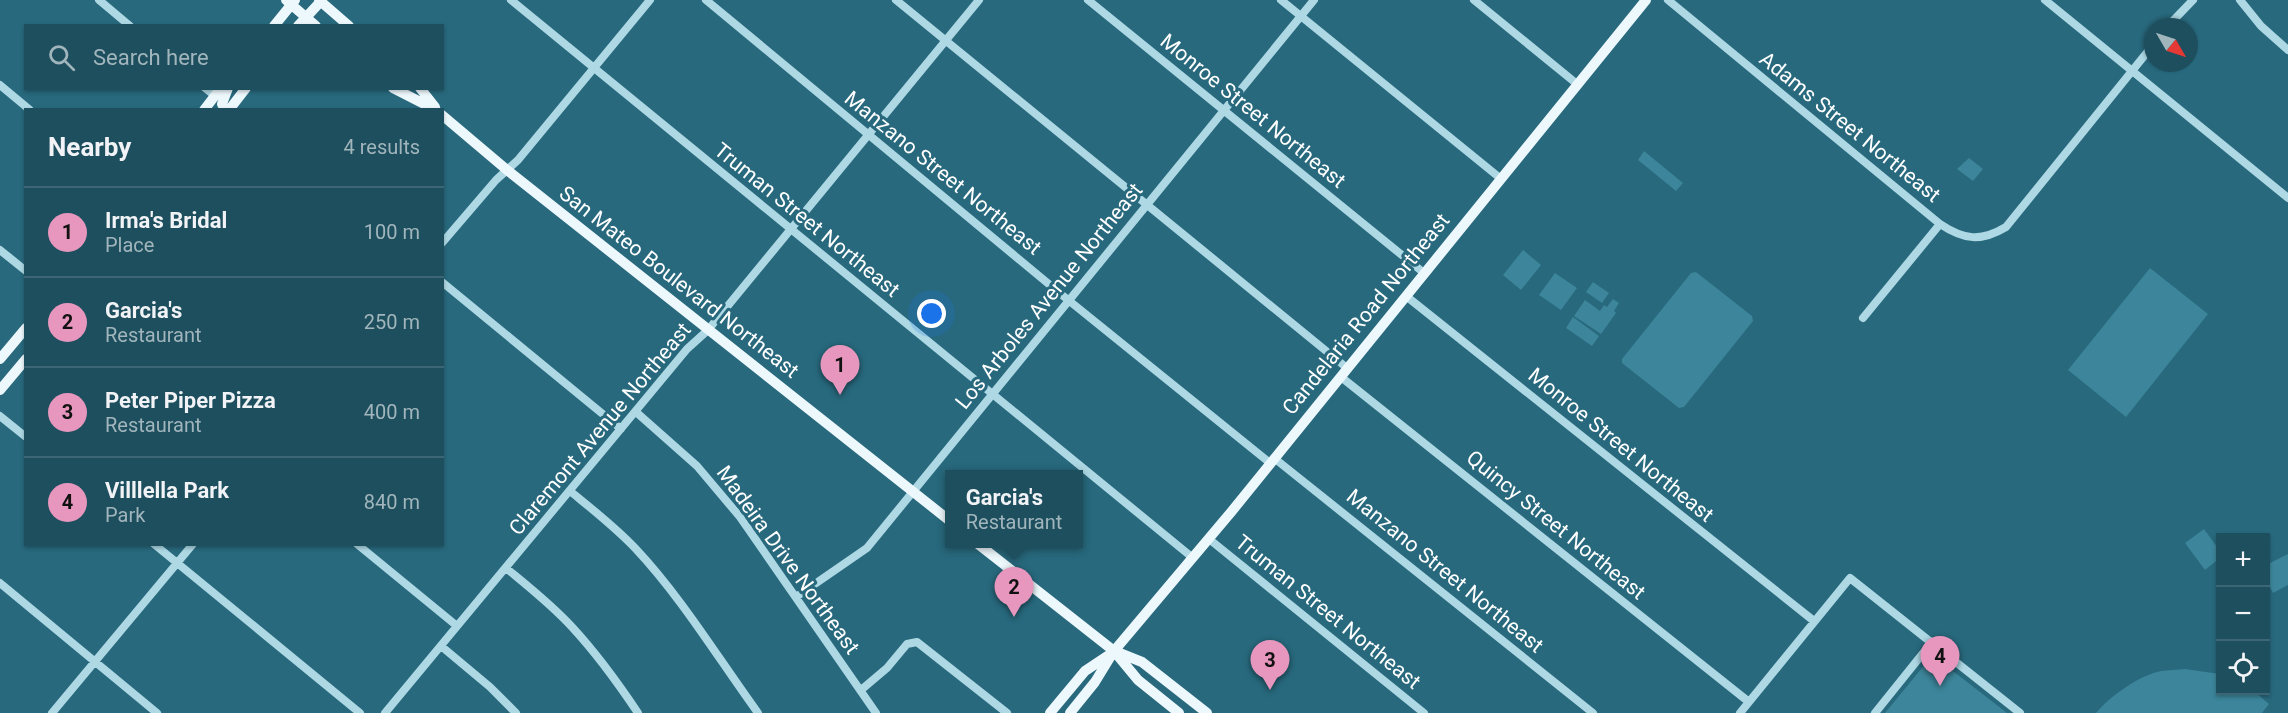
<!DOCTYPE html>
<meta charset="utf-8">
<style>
:root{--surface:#1e4f5e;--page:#265664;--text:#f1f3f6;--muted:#a1b5bc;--line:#3c6673;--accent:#e797bd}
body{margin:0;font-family:Roboto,sans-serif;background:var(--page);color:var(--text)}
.controls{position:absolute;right:18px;bottom:18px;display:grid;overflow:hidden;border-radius:0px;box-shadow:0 2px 4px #0004}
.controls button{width:54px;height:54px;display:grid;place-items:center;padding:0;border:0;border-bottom:2px solid var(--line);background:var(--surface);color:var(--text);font:30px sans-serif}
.compass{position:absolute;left:2144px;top:18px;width:54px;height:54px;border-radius:50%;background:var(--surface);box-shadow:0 2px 4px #0004;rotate:129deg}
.you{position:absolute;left:932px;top:314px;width:21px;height:21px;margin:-15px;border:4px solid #fff;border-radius:50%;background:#1a73e8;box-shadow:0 0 0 9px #1a73e833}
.badge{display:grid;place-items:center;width:39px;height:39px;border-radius:50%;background:var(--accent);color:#111;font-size:20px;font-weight:700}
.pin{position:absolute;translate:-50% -50px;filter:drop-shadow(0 2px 3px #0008)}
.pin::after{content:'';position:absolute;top:32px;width:21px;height:18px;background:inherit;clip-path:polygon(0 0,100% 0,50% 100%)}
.popup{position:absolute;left:945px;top:470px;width:138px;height:78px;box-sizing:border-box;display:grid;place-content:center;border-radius:0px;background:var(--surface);filter:drop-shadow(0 2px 4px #0005);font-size:20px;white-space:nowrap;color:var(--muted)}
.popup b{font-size:22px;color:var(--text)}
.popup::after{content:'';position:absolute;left:50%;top:100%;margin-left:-12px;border:12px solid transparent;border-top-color:var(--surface)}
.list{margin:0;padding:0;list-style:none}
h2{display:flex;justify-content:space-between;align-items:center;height:78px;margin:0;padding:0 24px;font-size:26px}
h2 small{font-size:20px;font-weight:400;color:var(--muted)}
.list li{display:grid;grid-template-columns:39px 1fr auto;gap:18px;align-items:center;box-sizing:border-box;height:90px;padding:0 24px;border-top:2px solid var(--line)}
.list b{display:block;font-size:22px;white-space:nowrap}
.list p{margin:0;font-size:20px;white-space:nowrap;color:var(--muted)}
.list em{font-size:20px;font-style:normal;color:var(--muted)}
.icon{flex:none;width:33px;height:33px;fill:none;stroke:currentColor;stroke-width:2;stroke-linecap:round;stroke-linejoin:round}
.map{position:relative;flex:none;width:2288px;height:713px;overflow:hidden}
.search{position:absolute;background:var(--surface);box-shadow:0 2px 4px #0004;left:24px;top:24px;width:420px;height:66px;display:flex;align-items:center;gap:15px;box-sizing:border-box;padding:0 21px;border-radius:0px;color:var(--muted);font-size:22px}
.panel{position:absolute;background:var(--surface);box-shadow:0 2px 4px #0004;left:24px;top:108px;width:420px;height:438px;border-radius:0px}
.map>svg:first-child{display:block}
</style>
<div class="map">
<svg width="2288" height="713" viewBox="0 0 2288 713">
<rect width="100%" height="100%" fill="#28697d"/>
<path fill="#3c859a" d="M1644 151 1683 183 1676 191 1638 160Z
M1969 158 1983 169 1973 181 1957 169Z
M1523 250 1541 265 1521 290 1503 275Z
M2150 268 2208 314 2126 417 2068 370Z
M1696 272 1752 316 1753 321 1684 407 1679 408 1622 363V359L1691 273Z
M1555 273 1577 288 1561 310 1539 295Z
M1593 282 1609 293 1602 303 1586 292Z
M1613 299 1619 303 1614 311 1616 313 1601 334 1574 316 1585 300 1600 311 1604 305 1607 307Z
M1573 317 1599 336 1592 346 1566 328Z
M2204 529 2220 551V558L2205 570 2185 543Z
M2288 554V585L2273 593 2266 579V565Z
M1931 657H1935L2007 713H1885Z
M2185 669 2220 674V690L2254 691 2269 704 2262 713H2096C2110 696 2140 675 2161 671 2169 670 2177 670 2185 669Z"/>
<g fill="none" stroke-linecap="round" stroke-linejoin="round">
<path stroke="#add8e4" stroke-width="8" d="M99 0 130 26
M511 0 1193 558
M706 0 1062 295 1270 463
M896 0 1347 368
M1088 0 1424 273
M1281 0 1500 178
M1474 0 1577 84
M1668 0 1940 224C1964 240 1981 242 2006 227L2153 45
M2045 0 2288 198
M2240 0 2261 26 2288 50
M2167 27 2193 0
M0 85 30 110
M205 88 215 96
M442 243 496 180 518 160 650 0
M0 250 26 271
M442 282 621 429
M1406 296 1814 621
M1863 318 1940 224
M1341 377 1749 702
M636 412 697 466 740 517 876 713
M0 416 26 437
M1274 458 1593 713
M570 491C592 509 615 527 635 548 682 598 718 658 758 713
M1209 539 1424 713
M154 544 360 713
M357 544 457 626
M506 568C529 587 552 605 572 627 597 654 618 683 638 713
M0 583 157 713
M796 597 867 548 1314 0
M441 646 490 687 516 713
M861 690 887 668 907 644 917 642 1007 713
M52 713 193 544
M385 713 687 349 708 330 979 0
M1740 713 1850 578 2020 713
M1875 713 1932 642"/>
<path stroke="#edf8fd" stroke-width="10" d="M286 0 316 26
M319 0 349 26
M274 26 295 0
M298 26 322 0
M393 88 436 110
M420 88 435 107
M204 110 221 88
M225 110 222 104 228 88
M229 110 246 88
M442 115 507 170 950 521
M0 359 26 328
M0 390 26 359
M978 544 1114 651 1138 680 1179 713
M1117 652 1142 662 1207 713
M1050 713 1085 671 1109 655
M1070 713 1095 682 1114 651 1232 511 1646 0"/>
</g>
<g text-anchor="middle" stroke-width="6" stroke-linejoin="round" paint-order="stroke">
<g font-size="21" fill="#fff" stroke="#28697d">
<text transform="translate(1253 111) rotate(39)" y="7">Monroe Street Northeast</text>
<text transform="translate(1850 127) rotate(39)" y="7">Adams Street Northeast</text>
<text transform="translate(943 173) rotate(39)" y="7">Manzano Street Northeast</text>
<text transform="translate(807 220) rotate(39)" y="7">Truman Street Northeast</text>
<text transform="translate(679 282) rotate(38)" y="7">San Mateo Boulevard Northeast</text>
<text transform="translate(1049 296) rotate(-51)" y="7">Los Arboles Avenue Northeast</text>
<text transform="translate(1366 314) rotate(-51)" y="7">Candelaria Road Northeast</text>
<text transform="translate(600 429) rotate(-50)" y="7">Claremont Avenue Northeast</text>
<text transform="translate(1621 445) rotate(39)" y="7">Monroe Street Northeast</text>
<text transform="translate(1556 525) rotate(39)" y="7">Quincy Street Northeast</text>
<text transform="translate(788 560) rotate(54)" y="7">Madeira Drive Northeast</text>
<text transform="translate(1445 571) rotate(39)" y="7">Manzano Street Northeast</text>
<text transform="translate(1328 612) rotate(39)" y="7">Truman Street Northeast</text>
</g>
</g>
</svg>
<div class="controls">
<button>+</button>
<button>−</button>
<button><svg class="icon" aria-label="locate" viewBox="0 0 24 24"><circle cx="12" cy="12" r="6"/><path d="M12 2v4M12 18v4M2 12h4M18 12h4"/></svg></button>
</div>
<svg class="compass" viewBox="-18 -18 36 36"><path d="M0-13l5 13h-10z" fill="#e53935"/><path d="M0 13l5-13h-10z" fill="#a1b5bc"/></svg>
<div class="you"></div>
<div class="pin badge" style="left:840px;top:395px">1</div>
<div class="pin badge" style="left:1014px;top:617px">2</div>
<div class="popup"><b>Garcia's</b>Restaurant</div>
<div class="pin badge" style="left:1270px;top:690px">3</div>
<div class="pin badge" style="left:1940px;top:686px">4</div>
<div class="search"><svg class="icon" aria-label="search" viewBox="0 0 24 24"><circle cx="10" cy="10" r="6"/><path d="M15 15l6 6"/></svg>Search here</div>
<section class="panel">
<h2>Nearby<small>4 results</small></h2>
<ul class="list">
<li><span class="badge">1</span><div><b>Irma's Bridal</b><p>Place</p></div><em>100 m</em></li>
<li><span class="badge">2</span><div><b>Garcia's</b><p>Restaurant</p></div><em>250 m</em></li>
<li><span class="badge">3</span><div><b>Peter Piper Pizza</b><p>Restaurant</p></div><em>400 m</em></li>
<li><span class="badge">4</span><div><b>Villlella Park</b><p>Park</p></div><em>840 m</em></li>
</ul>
</section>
</div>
